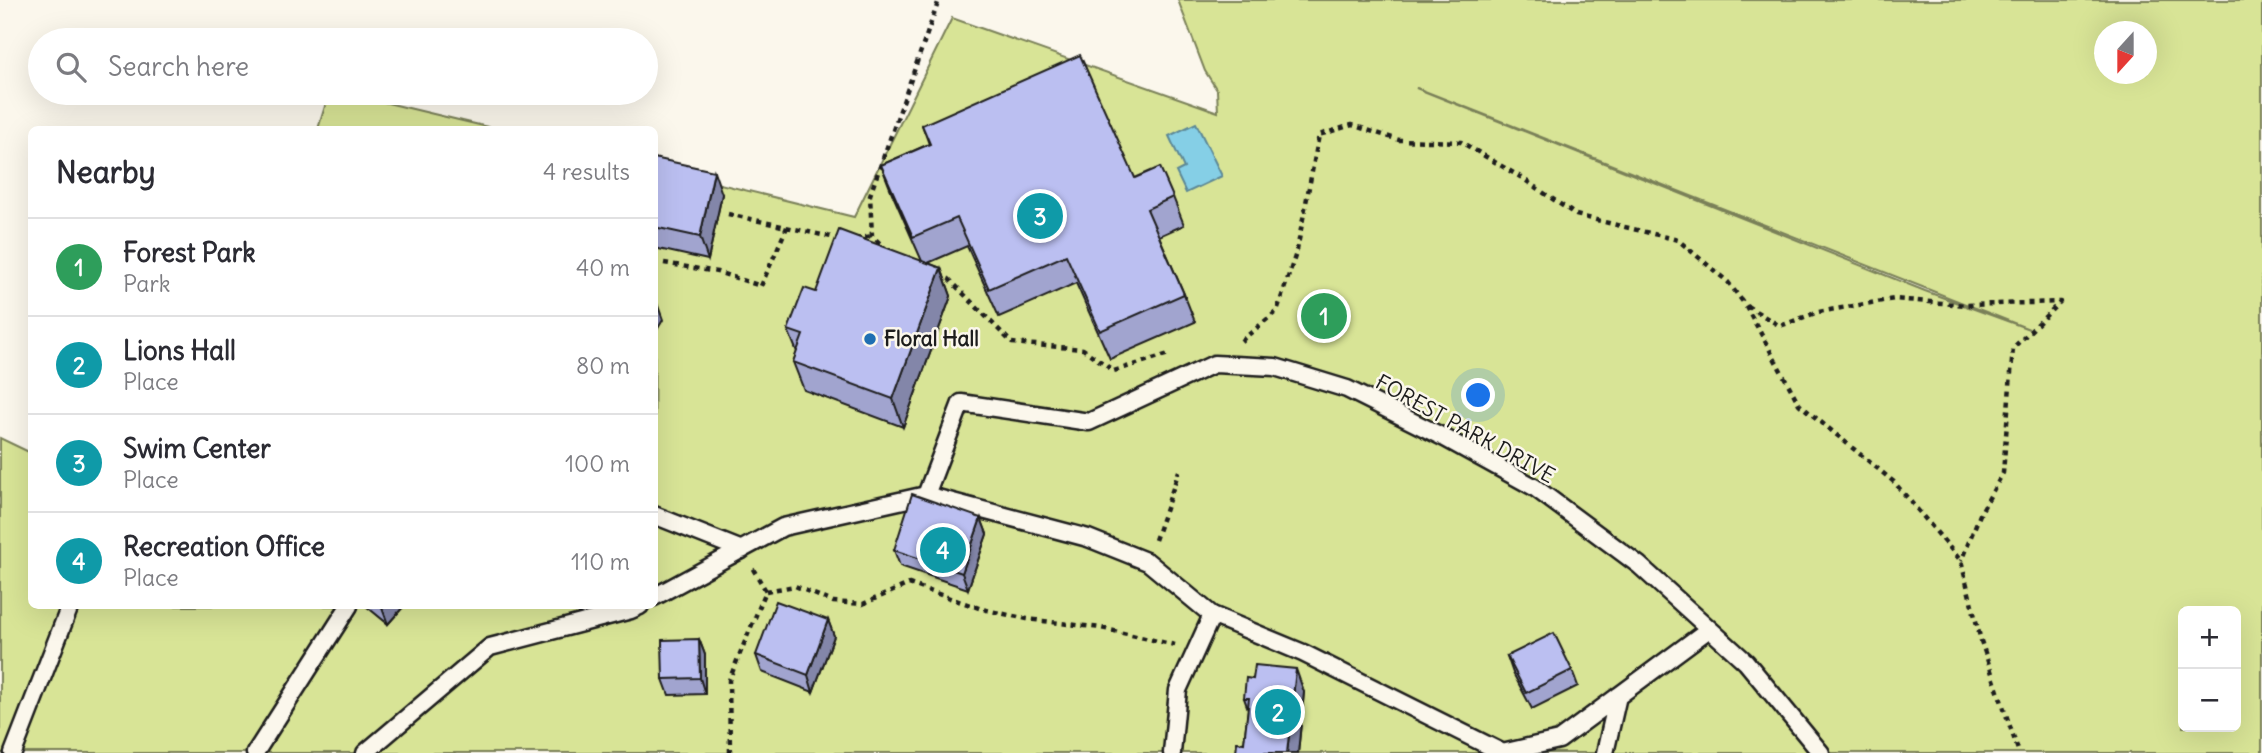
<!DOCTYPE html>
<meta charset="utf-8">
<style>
:root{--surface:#fff;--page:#f7f7f7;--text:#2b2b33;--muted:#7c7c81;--line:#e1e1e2;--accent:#1a73e8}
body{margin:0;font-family:Delius,sans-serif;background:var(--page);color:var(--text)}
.controls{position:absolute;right:21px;bottom:21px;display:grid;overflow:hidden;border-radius:10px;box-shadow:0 7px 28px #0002}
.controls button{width:63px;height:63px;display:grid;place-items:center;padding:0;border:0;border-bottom:2px solid var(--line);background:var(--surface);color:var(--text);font:35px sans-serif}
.compass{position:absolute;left:2094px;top:21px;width:63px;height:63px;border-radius:50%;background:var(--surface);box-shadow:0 7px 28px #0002;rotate:201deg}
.you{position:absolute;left:1479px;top:396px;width:24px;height:24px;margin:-18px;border:5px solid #fff;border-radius:50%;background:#1a73e8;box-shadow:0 0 0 10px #1a73e833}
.badge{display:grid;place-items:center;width:46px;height:46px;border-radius:50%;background:var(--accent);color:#fff;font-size:23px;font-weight:700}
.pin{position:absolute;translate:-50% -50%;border:4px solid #fff;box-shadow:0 2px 7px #0006}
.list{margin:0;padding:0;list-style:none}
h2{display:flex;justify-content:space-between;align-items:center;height:91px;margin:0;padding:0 28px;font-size:30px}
h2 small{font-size:23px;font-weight:400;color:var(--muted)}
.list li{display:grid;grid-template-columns:46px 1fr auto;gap:21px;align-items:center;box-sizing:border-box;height:98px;padding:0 28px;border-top:2px solid var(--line)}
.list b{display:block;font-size:26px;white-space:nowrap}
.list p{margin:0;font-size:23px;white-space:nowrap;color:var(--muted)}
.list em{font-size:23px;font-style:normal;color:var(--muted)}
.icon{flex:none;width:38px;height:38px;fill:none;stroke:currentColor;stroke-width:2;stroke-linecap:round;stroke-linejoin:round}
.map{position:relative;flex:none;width:2262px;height:753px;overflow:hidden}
.search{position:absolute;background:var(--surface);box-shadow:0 7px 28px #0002;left:28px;top:28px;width:630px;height:77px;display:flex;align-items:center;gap:18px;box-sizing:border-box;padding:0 24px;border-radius:38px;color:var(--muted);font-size:26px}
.panel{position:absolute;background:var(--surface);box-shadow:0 7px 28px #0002;left:28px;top:126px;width:630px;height:483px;border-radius:10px}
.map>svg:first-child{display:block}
</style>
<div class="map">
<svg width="2262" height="753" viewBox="0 0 2262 753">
<rect width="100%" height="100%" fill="#fbf7ec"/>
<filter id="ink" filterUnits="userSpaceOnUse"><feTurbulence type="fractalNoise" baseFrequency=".0143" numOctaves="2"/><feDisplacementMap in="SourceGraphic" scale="14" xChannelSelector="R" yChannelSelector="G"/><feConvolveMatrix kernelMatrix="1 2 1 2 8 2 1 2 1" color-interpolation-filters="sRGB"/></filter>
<g filter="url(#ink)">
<path fill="#d8e496" stroke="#7a8059" stroke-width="2" fill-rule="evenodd" d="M1178 0H2262V753H0V438L31 453 32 606H654L655 168 854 217 952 18 1218 112 1217 90 1205 71ZM2104 32H2146V74H2104ZM1416 88H1417L2029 329 1925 291ZM2183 611H2236V727H2183Z
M329 93H346L496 129H318Z"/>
<path fill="#85cfe6" stroke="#5b8795" stroke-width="2" d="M1196 123 1222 176 1186 193 1176 172 1184 168 1169 136Z"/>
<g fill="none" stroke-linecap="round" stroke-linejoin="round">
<g stroke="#1c1c1c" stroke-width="21">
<path id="service" d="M926 495 961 403 1089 422 1214 364 1275 367 1347 389 1445 438 1534 487 1639 565 1746 662 1821 753
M654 515 742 550
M654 597 783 527 926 495 1088 538 1148 562 1212 615 1303 653 1503 753
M13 753 70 606
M255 753 349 606
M365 753 490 647 631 610 640 606
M1172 753 1178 690 1212 615
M1502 753 1559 740 1709 629
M1605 753 1618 696"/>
</g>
<path stroke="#1c1c1c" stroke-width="4.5" stroke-dasharray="5 5" stroke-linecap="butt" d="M728 214 840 239
M855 239 872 236
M887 250 872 236 870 195 939 0
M664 263 717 272 761 286 787 227
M939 275 949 279 1012 343 1083 349 1114 371 1169 354
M1747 306 1780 326 1818 312 1894 299 1966 305 2060 302 2013 348 2003 473 1981 512 1961 561
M1241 341 1277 311 1297 250 1319 135 1352 125 1399 140 1461 142 1522 178 1576 215 1678 240 1728 282 1746 306 1799 404 1894 482 1961 561 1981 641 2019 753
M1155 540 1179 471
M766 591 795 586 833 602 863 604 909 584 982 609 1027 619 1101 628 1175 645
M730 753 729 680 766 591 753 569"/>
<use href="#service" stroke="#fbf7ec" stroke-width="16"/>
</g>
<path fill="#a1a4cf" stroke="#1c1c1c" stroke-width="2" d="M922 125 1135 178 1173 197 1184 225 1159 236 1184 294 1195 322 1110 359 1076 283 999 317 967 246 928 263 941 268 951 296 903 427 804 390 793 362 797 352 788 330 816 292 922 261 892 193 881 165 929 144Z
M654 158 722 194 708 260 654 248Z
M981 518 987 534 968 589 900 566 894 550Z
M366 606H404L388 624Z
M828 620 834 636 813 692 762 672 756 655Z
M699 639 705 655V694L669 695 663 679Z
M1507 656 1572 670 1578 686 1532 709 1513 673Z
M1304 692 1298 753 1244 743 1248 709 1244 698Z"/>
<path fill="#8386a9" stroke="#1c1c1c" stroke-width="2" d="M714 171 722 194 708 260 700 237Z
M941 268 951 296 903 427 893 399Z
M657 303 663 320 654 335V308Z
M981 518 987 534 968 589 962 573Z
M384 606H404L388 624 382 608Z
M828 620 834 636 813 692 808 675Z
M699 639 705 655V694L700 678Z
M1296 669 1304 692 1298 753H1287Z"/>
<path fill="#bbbff1" stroke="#1c1c1c" stroke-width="2" d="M1080 55 1135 178 1160 167 1173 197 1147 209 1184 294 1100 331 1066 255 989 289 957 218 913 237 881 165 930 144 922 125Z
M654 158 714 171 700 237 654 227Z
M839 230 941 268 893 399 793 362 803 335 788 330 804 288 816 292Z
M912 494 981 518 962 573 894 550Z
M776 601 828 620 808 675 756 655Z
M1554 633 1572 670 1526 693 1507 656Z
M699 639 700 678 663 679 662 640Z
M1255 665 1296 669 1287 753H1236L1237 742 1244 743 1249 698H1244L1246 678 1253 679Z"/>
</g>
<circle fill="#1f6fb2" stroke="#fbf7ec" stroke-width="2.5" cx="870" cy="339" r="7"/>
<g text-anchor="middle" stroke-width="5" stroke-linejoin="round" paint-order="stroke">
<g font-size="21" font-weight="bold" fill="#1c1c1c" stroke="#fbf7ec" text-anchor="start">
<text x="884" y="346">Floral Hall</text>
</g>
<g font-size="21" fill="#1c1c1c" stroke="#fbf7ec">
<text transform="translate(1465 429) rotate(29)" y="7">FOREST PARK DRIVE</text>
</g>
</g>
</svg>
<div class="controls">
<button>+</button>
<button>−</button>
</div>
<svg class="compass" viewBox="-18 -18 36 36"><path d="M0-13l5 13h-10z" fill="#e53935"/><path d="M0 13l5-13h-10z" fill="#7c7c81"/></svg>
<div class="you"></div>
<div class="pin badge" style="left:1324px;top:316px;background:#2e9e5b">1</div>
<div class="pin badge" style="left:1278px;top:712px;background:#0f9aa8">2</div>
<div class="pin badge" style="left:1040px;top:216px;background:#0f9aa8">3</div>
<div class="pin badge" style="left:943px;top:550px;background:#0f9aa8">4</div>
<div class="search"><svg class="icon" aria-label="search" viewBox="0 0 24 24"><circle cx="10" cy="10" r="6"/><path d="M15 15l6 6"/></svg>Search here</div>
<section class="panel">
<h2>Nearby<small>4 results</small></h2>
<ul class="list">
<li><span class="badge" style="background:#2e9e5b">1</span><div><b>Forest Park</b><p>Park</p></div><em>40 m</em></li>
<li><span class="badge" style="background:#0f9aa8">2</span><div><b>Lions Hall</b><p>Place</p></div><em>80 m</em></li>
<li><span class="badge" style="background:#0f9aa8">3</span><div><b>Swim Center</b><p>Place</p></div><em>100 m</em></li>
<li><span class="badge" style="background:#0f9aa8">4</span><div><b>Recreation Office</b><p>Place</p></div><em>110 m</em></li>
</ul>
</section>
</div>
